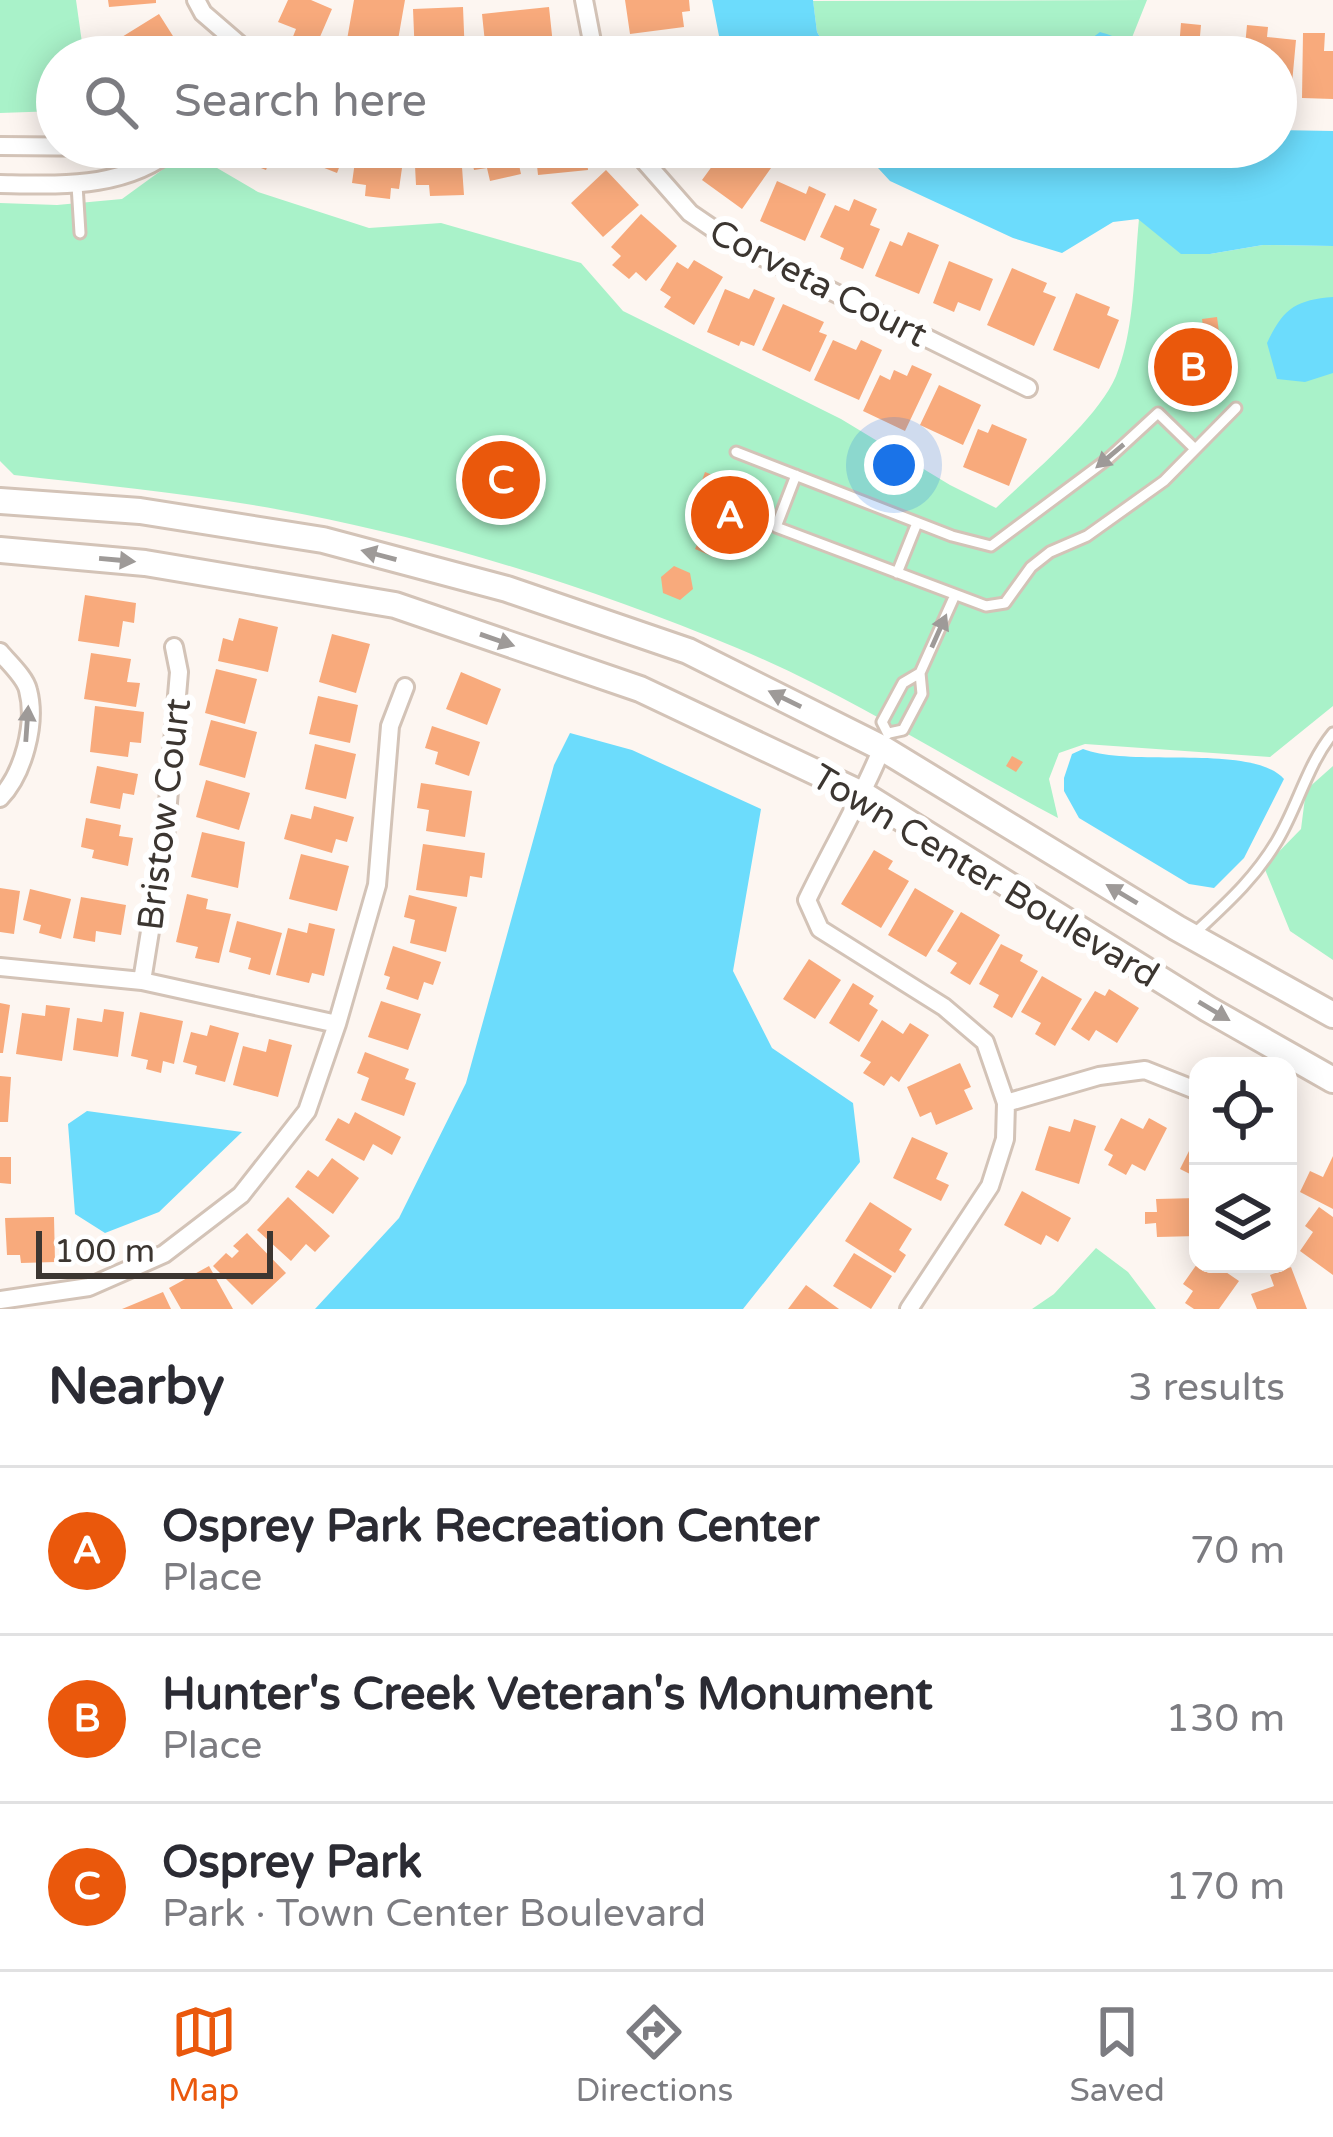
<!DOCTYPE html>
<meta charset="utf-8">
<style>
:root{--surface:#fff;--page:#f7f7f7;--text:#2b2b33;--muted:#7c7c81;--line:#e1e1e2;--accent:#ea580c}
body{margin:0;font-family:"Varela Round",sans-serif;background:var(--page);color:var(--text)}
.controls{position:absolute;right:36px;bottom:36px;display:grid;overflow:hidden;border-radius:24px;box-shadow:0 6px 30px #0003}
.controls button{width:108px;height:108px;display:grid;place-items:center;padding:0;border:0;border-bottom:3px solid var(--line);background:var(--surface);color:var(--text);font:60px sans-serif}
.scale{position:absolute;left:36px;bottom:30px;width:237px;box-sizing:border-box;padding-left:12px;border:6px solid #3c3631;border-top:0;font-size:33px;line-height:42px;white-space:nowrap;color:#3c3631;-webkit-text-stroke:9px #fff;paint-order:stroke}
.you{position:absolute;left:894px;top:465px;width:42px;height:42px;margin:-30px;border:9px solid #fff;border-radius:50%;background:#1a73e8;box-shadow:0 0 0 18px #1a73e833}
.badge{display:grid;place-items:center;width:78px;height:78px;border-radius:50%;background:var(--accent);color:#fff;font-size:39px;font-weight:700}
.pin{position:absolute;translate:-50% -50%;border:6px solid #fff;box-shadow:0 3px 12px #0006}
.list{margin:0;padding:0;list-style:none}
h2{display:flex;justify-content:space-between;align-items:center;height:156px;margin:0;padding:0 48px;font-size:51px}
h2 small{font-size:39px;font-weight:400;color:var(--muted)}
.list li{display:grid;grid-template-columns:78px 1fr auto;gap:36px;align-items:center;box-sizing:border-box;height:168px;padding:0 48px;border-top:3px solid var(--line)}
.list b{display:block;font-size:45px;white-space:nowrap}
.list p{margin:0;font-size:39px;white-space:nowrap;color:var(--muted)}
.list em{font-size:39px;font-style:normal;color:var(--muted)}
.icon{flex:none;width:66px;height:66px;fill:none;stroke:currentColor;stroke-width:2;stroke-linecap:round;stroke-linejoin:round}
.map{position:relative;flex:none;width:1333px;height:1309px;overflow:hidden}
.search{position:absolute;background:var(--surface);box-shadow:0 6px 30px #0003;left:36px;right:36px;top:36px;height:132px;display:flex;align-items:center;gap:30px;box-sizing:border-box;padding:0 42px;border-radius:66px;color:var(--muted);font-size:45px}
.sheet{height:660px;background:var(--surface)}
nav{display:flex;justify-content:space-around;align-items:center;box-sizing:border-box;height:168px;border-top:3px solid var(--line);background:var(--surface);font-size:33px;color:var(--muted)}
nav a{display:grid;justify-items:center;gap:6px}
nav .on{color:var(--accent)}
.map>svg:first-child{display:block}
</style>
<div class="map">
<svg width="1333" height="1309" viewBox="0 0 1333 1309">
<rect width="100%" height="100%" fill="#fdf6f1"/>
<path fill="#a9f2c9" d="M0 0H76L84 57H57V111L0 113Z
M1147 0 1129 45 1119 38 1091 37 1067 57H832L817 32 813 1Z
M188 151 258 192 369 228 441 223 581 263 623 311 841 419 950 485 996 508C1030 475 1098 419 1116 376 1135 329 1134 269 1139 219L1210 254 1263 245 1333 246V706L1270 757 1085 744 1059 753 1049 779 1058 818C950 761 850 695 737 648 598 590 450 543 302 514 207 495 110 486 14 475L0 461V203L57 205 122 199Z
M1333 766V960L1290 931 1264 867 1301 829 1306 790Z
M1096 1248 1128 1272 1156 1309H1032L1054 1294Z"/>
<path fill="#6cdcfc" d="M712 0H813L817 32 832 57H728L720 41Z
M1100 32C1117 37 1127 40 1132 57H1067Z
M1276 130 1333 131V246L1263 245 1210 254H1181L1138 219 1113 222 1062 253 1013 238 890 181 878 168 873 147H1276Z
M1333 297V373L1305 382 1277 379 1267 343C1283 309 1295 300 1333 297Z
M570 733 632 750 761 809 733 971 772 1048 853 1103 860 1162 743 1309H315L399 1218 466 1083 554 765Z
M1083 749C1131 768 1251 743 1284 779L1244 858 1214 888 1189 884 1079 818 1064 791V778L1072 754Z
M87 1111 242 1132 159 1212 105 1233 75 1214 68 1124Z"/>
<path fill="#f8aa7c" d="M108 0H156V3L109 7Z
M288 0H311L332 9 313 53 290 44 296 29 278 22Z
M354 0H405L395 57 345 51Z
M625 0H689L690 11 682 12 684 27 630 34Z
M463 7 465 57H415L413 9Z
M549 7 554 54 500 57 499 51 486 52 482 14Z
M159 14 185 55 110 57 122 50 117 40Z
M1181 23 1201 25 1200 36 1229 38 1228 57H1171V47L1179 48Z
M1247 25 1268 27 1267 37 1296 40 1291 94 1276 92V57H1244Z
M1303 33H1325L1324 51H1333V99L1302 98Z
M679 36 681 57H638L636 42Z
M237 147H288L280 166 269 162 266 170 233 157Z
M298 147H347L337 173 294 156Z
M357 147H405L399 189 391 188 390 199 365 196 366 185 352 183Z
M414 147H433L434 155 461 153 464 195 430 196 429 185H416Z
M469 147H515L521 174 490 181 487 168 474 170Z
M535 147H586L588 170 538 175Z
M726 147H742L771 168 742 209 702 180Z
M606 170 639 205 603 237 571 203Z
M777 181 806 194 809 186 826 194 805 241 760 221Z
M854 199 877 209 870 225 880 229 863 269 840 259 844 248 820 237 835 205 849 211Z
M641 214 677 246 646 281 636 272 629 279 612 265 621 256 611 247Z
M908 232 939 245 919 294 875 276 890 241 902 246Z
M694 260 723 277 694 325 664 307 671 297 660 290 677 262 688 269Z
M949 261 993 279 980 311 958 302 954 312 933 303Z
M1012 268 1047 283 1043 292 1056 297 1034 346 987 325Z
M725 289 749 299 754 289 775 298 754 346 741 341 739 346 707 332Z
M1076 293 1110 307 1107 315 1119 320 1099 369 1053 350Z
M783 304 824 322 819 332 827 335 810 372 762 350Z
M1217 317 1219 332 1204 334 1202 319Z
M833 340 856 350 861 340 882 350 859 400 814 380Z
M912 365 932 374 905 431 863 411 880 375 890 380 894 370 907 376Z
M939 385 981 405 963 445 920 425Z
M992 424 1027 439 1009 486 963 467 978 429 988 433Z
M705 472 766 496 751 535 728 526 716 558 695 549 709 519 691 511Z
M674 566 690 573 693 589 680 600 663 593 661 577Z
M85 595 136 603 134 623 123 621 119 647 78 641Z
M239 618 278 627 268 672 218 661 223 638 233 641Z
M332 634 370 644 356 693 319 682Z
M91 653 131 659 127 682 140 683 136 707 84 699Z
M216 669 257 679 245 724 205 713Z
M461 672 501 689 487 725 446 709Z
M318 696 358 705 350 743 309 734Z
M95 706 144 712 141 743 130 742 128 757 90 752Z
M211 720 257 732 245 778 199 765Z
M432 726 480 742 469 776 435 764 438 752 425 748Z
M315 744 356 754 346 799 305 789Z
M1012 756 1023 762 1016 772 1006 766Z
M97 766 138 774 134 795 123 793 120 809 90 803Z
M206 780 250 793 239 830 196 817Z
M421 783 472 791 465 837 426 831 429 810 417 808Z
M314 806 354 817 347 842 336 839 332 853 284 839 291 814 311 819Z
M86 818 121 825 119 836 133 838 128 866 92 858 94 850 81 847Z
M202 832 245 842 238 888 191 877Z
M423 844 485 853 482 878 470 876 467 897 416 890Z
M874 850 893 861 888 869 909 881 881 928 841 904Z
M301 854 349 866 337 911 289 899Z
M0 888 20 891 14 934 0 932Z
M915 888 954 911 926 957 888 935Z
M30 889 71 899 61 939 39 933 41 925 23 920Z
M187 894 208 899 206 909 231 914 219 963 195 958 198 947 176 942Z
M409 895 457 907 446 952 410 943 415 920 404 917Z
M81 897 126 905 121 935 96 931 95 942 73 938Z
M961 912 1000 935 970 985 950 973 957 963 937 951Z
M237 921 282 933 270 975 248 969 251 958 229 952Z
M309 923 335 929 324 976 312 973 309 983 276 975 288 928 307 933Z
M1001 944 1023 955 1020 961 1038 971 1012 1018 993 1007 999 995 979 984Z
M393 946 441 962 433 985 424 982 418 1000 386 989 390 977 384 975Z
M809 959 841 980 815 1019 783 999Z
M1042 976 1082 999 1055 1046 1035 1034 1041 1023 1021 1012Z
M853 983 874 996 869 1004 878 1010 859 1042 829 1023Z
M1109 989 1139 1008 1117 1043 1096 1030 1089 1041 1071 1029 1095 991 1105 996Z
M381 1001 421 1014 408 1050 368 1037Z
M0 1003 10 1005 3 1053H0Z
M46 1005 70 1008 62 1061 16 1054 22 1013 45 1016Z
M104 1009 124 1012 118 1057 73 1050 77 1018 102 1022Z
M140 1012 183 1021 174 1064 163 1061 161 1073 146 1069 148 1060 131 1056Z
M882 1020 903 1034 910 1023 929 1035 899 1082 891 1076 884 1086 863 1073 871 1062 860 1056Z
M210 1025 239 1033 225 1082 195 1074 197 1066 183 1062 191 1032 207 1036Z
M269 1039 292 1045 278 1097 233 1085 243 1046 266 1052Z
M365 1052 409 1069 405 1079 416 1083 404 1116 361 1100 369 1078 357 1073Z
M960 1063 971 1087 964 1090 973 1109 936 1125 931 1112 920 1117 907 1087Z
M0 1076 11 1077 8 1122H0Z
M355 1112 401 1137 392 1155 373 1144 364 1161 325 1140 338 1118 349 1124Z
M1121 1118 1143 1129 1149 1118 1167 1128 1145 1171 1132 1164 1126 1175 1108 1165 1113 1155 1104 1150Z
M1074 1119 1096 1126 1079 1184 1035 1170 1049 1126 1070 1132Z
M1198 1133V1178L1180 1169Z
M912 1137 948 1153 936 1179 949 1185 941 1201 893 1178Z
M1333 1156V1209L1300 1192 1310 1171 1323 1177Z
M0 1157H11V1184L0 1183Z
M332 1158 359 1178 333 1214 295 1187 308 1170 318 1177Z
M1022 1191 1071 1218 1058 1242 1046 1235 1041 1245 1004 1225Z
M288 1197 330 1236 315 1252 306 1244 291 1261 257 1230Z
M1198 1198V1236L1157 1237 1156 1223 1145 1224V1212H1157L1156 1199Z
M870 1202 912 1229 899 1250 906 1255 895 1273 845 1241Z
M1319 1207 1333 1217V1275L1300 1251 1313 1232 1305 1226Z
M54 1217 55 1262 21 1263 20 1255H7L5 1218Z
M247 1233 286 1273 252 1305 213 1266 226 1253 232 1258 239 1251 233 1246Z
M854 1253 892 1276 871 1309 833 1286Z
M1197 1264H1223L1220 1268 1239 1281 1219 1309H1194L1185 1303 1193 1291 1183 1284Z
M209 1266 233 1309H181L169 1288Z
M1291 1267 1307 1309H1257L1251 1294 1274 1286 1270 1275Z
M806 1285 839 1309H788Z
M163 1292 171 1309H122Z"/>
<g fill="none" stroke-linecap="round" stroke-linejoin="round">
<g stroke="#d3c3b7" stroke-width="15">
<path id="lane" d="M77 185 80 233
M736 452 952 536 991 546 1109 458 1158 413 1195 449
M796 475 776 527 986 606 1005 603 1031 567 1050 552 1087 536 1164 481 1236 408
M897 573 917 523
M889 733 903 730 922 694 920 673 955 595
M888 734 882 722 903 683 920 673
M1196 932C1227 903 1255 878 1277 841 1298 806 1307 765 1333 733"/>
</g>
<g stroke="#d3c3b7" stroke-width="22">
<path id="street" d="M196 0 203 13 254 57
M584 0 595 57
M220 57 233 41
M0 146 117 147
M632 147 690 213 734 243 1028 388
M0 184C62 185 126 189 176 147
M0 652C8 662 25 677 28 690 37 724 23 774 0 798
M882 748C861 800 832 848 807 900L820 929 944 1007 985 1042 1006 1103 1005 1139 990 1186 909 1309
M0 967 142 981 337 1024
M142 981 165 838 179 672 174 647
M1006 1103 1099 1076 1145 1070 1198 1091
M0 1300 89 1287 164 1254 241 1195 307 1111 337 1024 377 885 390 726 405 687"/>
</g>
<g stroke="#d3c3b7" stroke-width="30">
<path id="secondary" d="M0 501 140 511 323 540 507 589 688 651 882 748 1177 928 1333 1015
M0 550 145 563 395 605 640 689 864 795 1208 1009 1333 1080"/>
</g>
<use href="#lane" stroke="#fff" stroke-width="9"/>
<use href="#street" stroke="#fff" stroke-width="16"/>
<use href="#secondary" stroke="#fff" stroke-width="24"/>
</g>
<defs><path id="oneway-solid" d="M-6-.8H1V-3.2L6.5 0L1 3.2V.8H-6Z" transform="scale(3)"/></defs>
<g fill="#9e9a98">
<use href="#oneway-solid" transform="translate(1110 456) rotate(140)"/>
<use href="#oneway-solid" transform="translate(379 555) rotate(-165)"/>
<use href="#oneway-solid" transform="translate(117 560) rotate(5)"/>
<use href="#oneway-solid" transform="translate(939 631) rotate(-66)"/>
<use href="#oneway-solid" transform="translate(497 640) rotate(19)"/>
<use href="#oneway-solid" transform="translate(785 699) rotate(-154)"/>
<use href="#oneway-solid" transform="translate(27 724) rotate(-86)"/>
<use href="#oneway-solid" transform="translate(1122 894) rotate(-149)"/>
<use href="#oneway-solid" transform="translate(1214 1011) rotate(31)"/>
</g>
<g text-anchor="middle" stroke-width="12" stroke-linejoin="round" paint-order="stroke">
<g font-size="36" fill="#3c3631" stroke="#fff">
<text transform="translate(819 282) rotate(27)" y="13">Corveta Court</text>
<text transform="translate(163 814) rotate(-83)" y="13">Bristow Court</text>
<text transform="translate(986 875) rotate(31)" y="13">Town Center Boulevard</text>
</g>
</g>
</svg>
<div class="controls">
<button><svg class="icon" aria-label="locate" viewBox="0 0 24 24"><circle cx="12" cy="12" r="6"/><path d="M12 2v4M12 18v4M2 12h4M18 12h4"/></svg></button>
<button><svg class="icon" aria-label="layers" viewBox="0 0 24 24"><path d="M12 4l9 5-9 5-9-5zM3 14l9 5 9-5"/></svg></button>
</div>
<div class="scale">100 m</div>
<div class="you"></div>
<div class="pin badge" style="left:730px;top:515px">A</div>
<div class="pin badge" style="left:1193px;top:367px">B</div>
<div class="pin badge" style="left:501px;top:480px">C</div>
<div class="search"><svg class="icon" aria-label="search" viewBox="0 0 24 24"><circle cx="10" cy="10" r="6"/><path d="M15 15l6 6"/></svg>Search here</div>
</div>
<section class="sheet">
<h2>Nearby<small>3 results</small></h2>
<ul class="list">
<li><span class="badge">A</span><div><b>Osprey Park Recreation Center</b><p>Place</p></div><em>70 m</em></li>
<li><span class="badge">B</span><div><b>Hunter's Creek Veteran's Monument</b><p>Place</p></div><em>130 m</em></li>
<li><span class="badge">C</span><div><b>Osprey Park</b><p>Park · Town Center Boulevard</p></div><em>170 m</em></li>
</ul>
</section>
<nav>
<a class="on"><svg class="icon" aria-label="map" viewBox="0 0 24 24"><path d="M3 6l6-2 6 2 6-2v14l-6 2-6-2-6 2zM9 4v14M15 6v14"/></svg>Map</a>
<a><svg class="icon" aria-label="directions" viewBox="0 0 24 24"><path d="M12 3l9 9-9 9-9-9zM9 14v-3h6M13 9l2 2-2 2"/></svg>Directions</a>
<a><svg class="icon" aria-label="saved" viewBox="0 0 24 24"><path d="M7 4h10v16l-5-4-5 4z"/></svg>Saved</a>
</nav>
